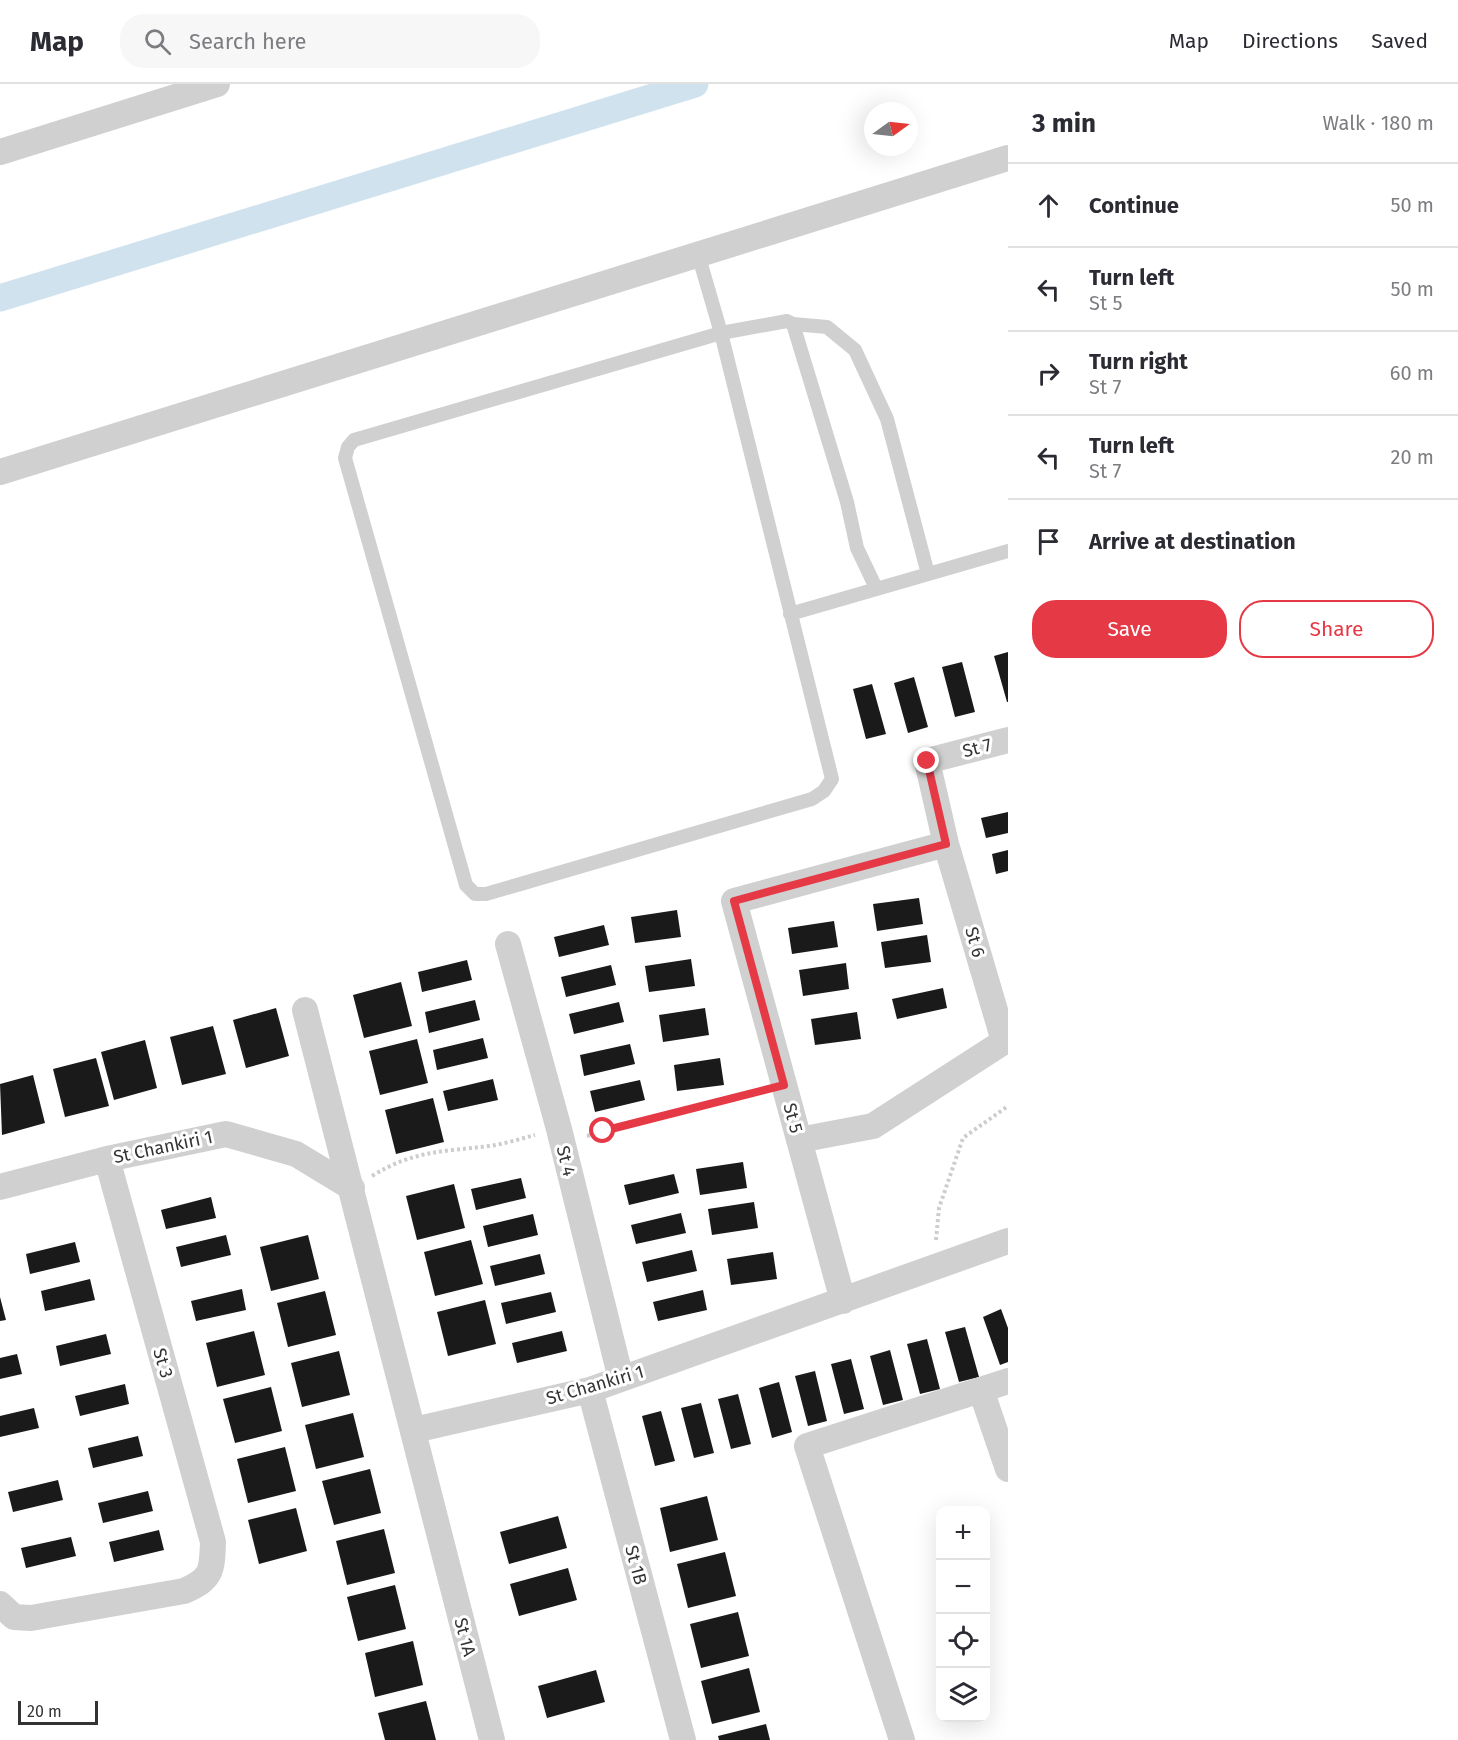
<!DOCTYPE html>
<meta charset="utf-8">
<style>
:root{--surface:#fff;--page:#f7f7f7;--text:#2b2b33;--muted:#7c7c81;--line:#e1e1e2;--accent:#e63946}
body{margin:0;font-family:"Fira Sans",sans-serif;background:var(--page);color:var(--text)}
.controls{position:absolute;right:18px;bottom:18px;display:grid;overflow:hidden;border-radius:12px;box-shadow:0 6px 24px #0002}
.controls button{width:54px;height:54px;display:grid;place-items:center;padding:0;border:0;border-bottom:2px solid var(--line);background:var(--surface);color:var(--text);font:30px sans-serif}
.compass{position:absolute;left:864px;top:18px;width:54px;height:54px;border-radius:50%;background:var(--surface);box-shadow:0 6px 24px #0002;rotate:75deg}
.scale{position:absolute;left:18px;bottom:15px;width:80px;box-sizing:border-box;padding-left:6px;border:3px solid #333;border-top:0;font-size:16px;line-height:21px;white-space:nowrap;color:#333;-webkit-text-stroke:4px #fff;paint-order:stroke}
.stop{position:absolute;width:18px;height:18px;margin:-14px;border:4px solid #e63946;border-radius:50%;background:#fff}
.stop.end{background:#e63946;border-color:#fff;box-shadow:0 2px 6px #0008}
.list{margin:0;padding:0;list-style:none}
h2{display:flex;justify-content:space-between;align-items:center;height:78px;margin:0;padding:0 24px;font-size:26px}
h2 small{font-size:20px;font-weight:400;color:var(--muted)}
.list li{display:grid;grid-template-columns:39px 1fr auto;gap:18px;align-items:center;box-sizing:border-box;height:84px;padding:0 24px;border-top:2px solid var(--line)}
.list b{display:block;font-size:22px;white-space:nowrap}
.list p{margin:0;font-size:20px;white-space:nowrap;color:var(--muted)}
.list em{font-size:20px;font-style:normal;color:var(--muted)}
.actions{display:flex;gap:12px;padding:18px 24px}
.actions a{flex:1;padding:14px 0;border:2px solid var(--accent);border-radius:24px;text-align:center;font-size:21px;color:var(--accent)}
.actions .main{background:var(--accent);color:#fff}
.icon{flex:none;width:33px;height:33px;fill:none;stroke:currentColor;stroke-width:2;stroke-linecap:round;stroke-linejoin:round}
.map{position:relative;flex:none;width:1008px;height:1656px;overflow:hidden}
header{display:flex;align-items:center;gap:36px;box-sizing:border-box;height:84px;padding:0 30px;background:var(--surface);border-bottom:2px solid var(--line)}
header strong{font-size:28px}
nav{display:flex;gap:33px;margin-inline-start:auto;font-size:21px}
.search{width:420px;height:54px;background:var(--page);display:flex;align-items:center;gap:15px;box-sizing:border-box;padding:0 21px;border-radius:24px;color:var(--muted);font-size:22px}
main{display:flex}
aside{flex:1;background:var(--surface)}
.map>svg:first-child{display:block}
</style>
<header>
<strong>Map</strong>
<div class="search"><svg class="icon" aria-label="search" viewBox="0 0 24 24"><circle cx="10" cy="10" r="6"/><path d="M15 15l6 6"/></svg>Search here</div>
<nav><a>Map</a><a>Directions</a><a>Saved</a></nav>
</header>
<main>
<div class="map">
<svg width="1008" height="1656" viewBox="0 0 1008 1656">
<rect width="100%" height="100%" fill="#fff"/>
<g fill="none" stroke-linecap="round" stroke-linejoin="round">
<path stroke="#cfe2ee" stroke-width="27" d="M0 214 695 0"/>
</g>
<path fill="#1a1a1a" d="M1008 568V618H1007L994 572Z
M962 578 975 628 955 633 942 583Z
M914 593 928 643 908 649 894 599Z
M872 600 886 650 866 655 853 605Z
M1008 728V749L986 754 981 734Z
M1008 766V787L996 790 992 770Z
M919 814 923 840 877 847 873 820Z
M677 826 681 853 635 859 631 833Z
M834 837 838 863 792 870 788 844Z
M604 841 609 861 559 873 554 853Z
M927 851 931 878 885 884 881 858Z
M691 875 695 902 649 908 645 882Z
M467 876 472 896 422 908 418 888Z
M846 879 849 905 803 912 799 886Z
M611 881 616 901 566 913 561 893Z
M401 898 412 942 364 954 353 911Z
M943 904 947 924 897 935 892 915Z
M475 916 480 936 429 949 425 928Z
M619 918 624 938 574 950 569 930Z
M276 924 289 972 246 984 233 936Z
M705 924 709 951 663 958 659 931Z
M857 928 861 955 815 961 811 935Z
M213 942 226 990 182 1001 170 953Z
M483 954 488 974 437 986 433 966Z
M417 955 428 999 380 1011 369 967Z
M145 956 157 1004 114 1016 101 968Z
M630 960 635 980 584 992 580 971Z
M96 974 109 1022 65 1033 53 985Z
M720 974 724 1001 677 1007 674 981Z
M33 991 45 1039 2 1051 0 1000Z
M493 995 498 1016 448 1027 443 1007Z
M640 996 645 1016 595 1028 590 1007Z
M433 1014 444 1058 396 1070 385 1026Z
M743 1078 747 1104 700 1111 696 1085Z
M674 1090 679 1109 629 1121 624 1101Z
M521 1094 526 1114 476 1126 471 1105Z
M454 1100 465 1144 417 1156 406 1112Z
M211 1113 216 1134 166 1145 161 1126Z
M754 1118 758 1144 712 1151 708 1125Z
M681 1129 686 1149 636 1160 631 1141Z
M533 1130 538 1151 488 1163 483 1142Z
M226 1151 231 1171 181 1183 176 1163Z
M308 1151 319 1195 271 1207 260 1163Z
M471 1156 483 1200 435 1212 424 1168Z
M75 1158 80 1178 30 1190 26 1170Z
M692 1166 697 1187 647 1198 642 1178Z
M773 1168 777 1195 731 1201 727 1175Z
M540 1170 545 1190 495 1202 490 1182Z
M90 1195 95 1216 45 1227 41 1207Z
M242 1205 246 1226 196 1237 191 1217Z
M703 1206 707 1226 658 1237 653 1218Z
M325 1207 336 1251 288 1263 277 1219Z
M551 1208 556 1228 506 1240 501 1219Z
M0 1213 6 1236 0 1237Z
M485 1216 496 1260 448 1272 437 1228Z
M1001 1225 1008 1244V1278L1000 1281 983 1233Z
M965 1243 979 1293 959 1298 945 1248Z
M254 1247 265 1291 217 1303 206 1259Z
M562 1247 567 1267 517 1279 512 1259Z
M106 1250 111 1270 60 1282 56 1262Z
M927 1255 940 1305 920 1310 907 1260Z
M890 1266 903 1316 883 1321 870 1272Z
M339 1267 350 1311 302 1323 291 1279Z
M17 1270 22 1290 0 1295V1274Z
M851 1275 864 1325 844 1330 831 1280Z
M815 1287 827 1337 808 1342 795 1292Z
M779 1298 792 1348 772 1354 759 1304Z
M125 1300 129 1320 80 1332 75 1312Z
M271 1303 282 1347 235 1359 223 1315Z
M738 1310 751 1360 731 1365 718 1315Z
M701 1319 714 1369 694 1374 681 1324Z
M34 1324 39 1344 0 1353V1332Z
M661 1327 675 1377 655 1382 642 1332Z
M353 1329 364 1373 316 1385 305 1341Z
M138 1352 143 1372 93 1384 88 1364Z
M285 1363 296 1407 248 1419 237 1375Z
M370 1385 381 1429 334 1441 322 1397Z
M58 1396 63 1416 13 1428 8 1408Z
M148 1407 153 1427 103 1439 98 1419Z
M707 1412 718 1456 670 1468 660 1424Z
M296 1424 307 1467 259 1480 248 1436Z
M558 1432 567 1464 509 1480 500 1448Z
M384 1445 395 1489 347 1501 336 1457Z
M159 1446 164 1466 114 1478 109 1458Z
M71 1453 76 1472 26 1484 21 1464Z
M725 1468 736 1512 688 1524 677 1480Z
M568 1484 577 1516 519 1532 510 1500Z
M395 1501 406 1545 358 1557 347 1513Z
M738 1528 749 1572 701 1584 690 1540Z
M413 1557 423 1601 375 1613 365 1569Z
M749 1584 760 1628 712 1640 701 1597Z
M596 1586 605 1618 547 1634 538 1602Z
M426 1617 436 1656H385L378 1629Z
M766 1640 770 1656H719L718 1652Z"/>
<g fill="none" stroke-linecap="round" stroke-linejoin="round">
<path stroke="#cdcdcd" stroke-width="4" stroke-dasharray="3 3" stroke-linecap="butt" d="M587 1052 760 1007
M372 1092C414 1066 442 1068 489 1062 504 1060 520 1055 535 1051
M936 1156 939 1124 963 1054 1008 1022"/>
<path stroke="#d0d0d0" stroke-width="14" d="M698 170 721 249 787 237 793 240 847 418 857 464 876 504
M793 240 827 243 855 266 887 335 928 490
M721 249 832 695 824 707 812 715 486 810H475L466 801 345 374 348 363 354 356Z
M790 530 1008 467"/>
<path stroke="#d0d0d0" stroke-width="26" d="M0 68 217 0
M0 388 1008 74
M946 760 1004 957
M508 860 559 1045 621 1295
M305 926 492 1656
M799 1056 873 1042 1008 955
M0 1103 107 1075 226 1050 296 1070 352 1104
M843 1217 734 817 946 760 927 677 1008 656
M590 1306 683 1656
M981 1306 1008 1385
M414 1346 590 1306 1008 1157
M0 1520 14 1533 31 1534 184 1507C212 1495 212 1487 213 1458L107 1075
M902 1656 807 1362 1008 1297"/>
</g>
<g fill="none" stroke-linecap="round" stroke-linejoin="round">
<path stroke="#e63946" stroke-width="8" d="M603 1047 784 1001 734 817 946 760 927 677"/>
</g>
<g text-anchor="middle" stroke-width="6" stroke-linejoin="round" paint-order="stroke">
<g font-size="18" fill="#333" stroke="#fff">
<text transform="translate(977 664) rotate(-15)" y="6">St 7</text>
<text transform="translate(975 858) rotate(74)" y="6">St 6</text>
<text transform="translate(793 1034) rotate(75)" y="6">St 5</text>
<text transform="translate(163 1063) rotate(-12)" y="6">St Chankiri 1</text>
<text transform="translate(566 1077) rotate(76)" y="6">St 4</text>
<text transform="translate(163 1279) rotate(74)" y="6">St 3</text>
<text transform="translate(595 1301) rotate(-16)" y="6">St Chankiri 1</text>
<text transform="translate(636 1481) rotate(75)" y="6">St 1B</text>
<text transform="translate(465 1553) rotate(75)" y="6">St 1A</text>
</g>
</g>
</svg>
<div class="controls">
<button>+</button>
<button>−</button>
<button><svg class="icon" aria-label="locate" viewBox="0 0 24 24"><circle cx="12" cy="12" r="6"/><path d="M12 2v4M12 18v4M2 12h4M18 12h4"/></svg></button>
<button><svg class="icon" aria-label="layers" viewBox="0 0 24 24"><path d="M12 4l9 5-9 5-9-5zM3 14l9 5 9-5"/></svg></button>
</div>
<svg class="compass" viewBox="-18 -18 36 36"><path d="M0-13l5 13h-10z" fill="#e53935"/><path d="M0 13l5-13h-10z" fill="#7c7c81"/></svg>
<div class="scale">20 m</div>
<div class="stop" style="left:603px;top:1047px"></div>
<div class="stop end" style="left:927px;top:677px"></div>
</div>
<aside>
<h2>3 min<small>Walk · 180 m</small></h2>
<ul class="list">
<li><svg class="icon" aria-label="ahead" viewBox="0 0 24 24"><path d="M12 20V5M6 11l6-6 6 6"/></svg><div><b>Continue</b></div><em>50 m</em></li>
<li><svg class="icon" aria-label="left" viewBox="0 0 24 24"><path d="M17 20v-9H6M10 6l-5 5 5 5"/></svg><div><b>Turn left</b><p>St 5</p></div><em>50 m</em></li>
<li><svg class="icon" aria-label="right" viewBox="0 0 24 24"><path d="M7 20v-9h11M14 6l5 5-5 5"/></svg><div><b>Turn right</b><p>St 7</p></div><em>60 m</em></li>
<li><svg class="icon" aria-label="left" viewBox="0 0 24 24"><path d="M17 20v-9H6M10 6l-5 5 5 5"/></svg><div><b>Turn left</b><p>St 7</p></div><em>20 m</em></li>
<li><svg class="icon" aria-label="arrive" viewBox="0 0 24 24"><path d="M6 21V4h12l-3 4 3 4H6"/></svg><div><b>Arrive at destination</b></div></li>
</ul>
<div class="actions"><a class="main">Save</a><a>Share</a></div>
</aside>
</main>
